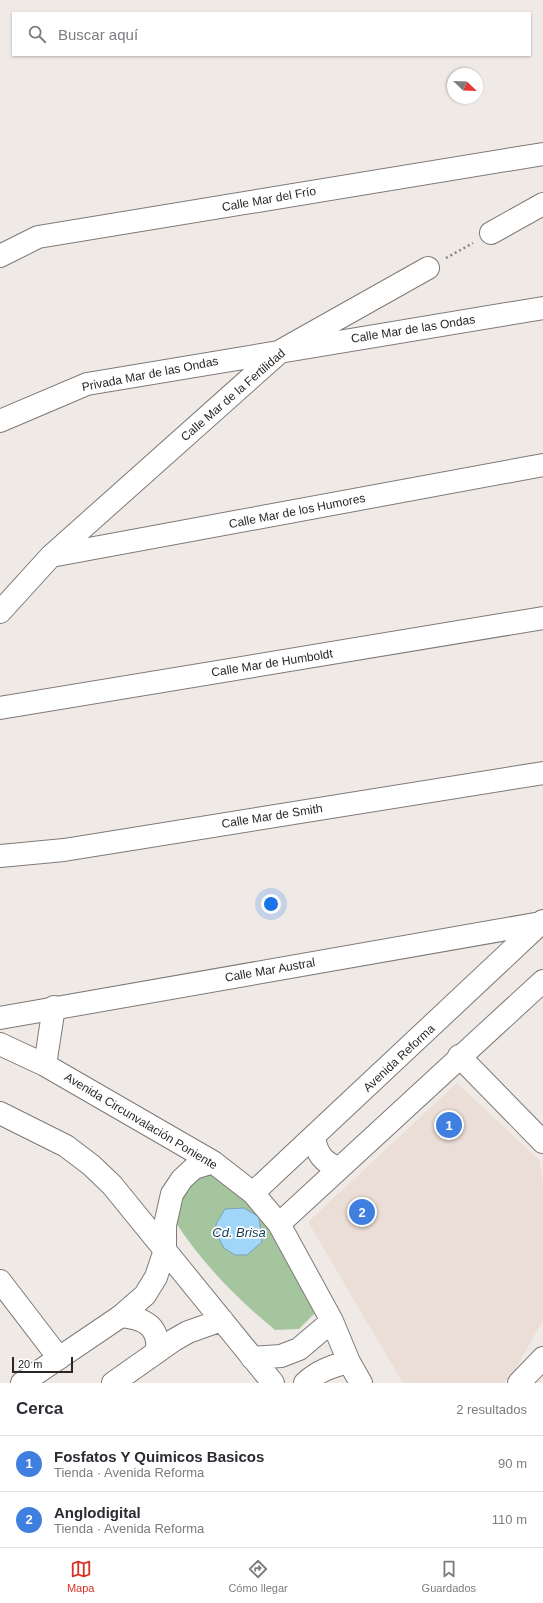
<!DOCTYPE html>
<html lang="es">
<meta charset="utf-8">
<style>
:root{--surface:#fff;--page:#f2f2f3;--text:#2b2b33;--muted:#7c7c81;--line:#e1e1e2;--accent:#d93025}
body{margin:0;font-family:Helvetica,sans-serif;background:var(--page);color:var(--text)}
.compass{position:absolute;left:447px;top:68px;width:36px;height:36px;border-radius:50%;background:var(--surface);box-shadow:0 1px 3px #0004;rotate:113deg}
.scale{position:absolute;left:12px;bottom:10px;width:61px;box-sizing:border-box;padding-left:4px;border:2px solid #292726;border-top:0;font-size:11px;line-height:14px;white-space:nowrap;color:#292726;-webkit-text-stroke:3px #fff;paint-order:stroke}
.you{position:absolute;left:271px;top:904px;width:14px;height:14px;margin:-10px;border:3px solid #fff;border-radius:50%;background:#1a73e8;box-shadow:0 0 0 6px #1a73e833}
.badge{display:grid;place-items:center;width:26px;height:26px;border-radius:50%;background:var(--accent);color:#fff;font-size:13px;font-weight:700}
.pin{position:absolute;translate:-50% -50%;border:2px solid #fff;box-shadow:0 1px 4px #0006}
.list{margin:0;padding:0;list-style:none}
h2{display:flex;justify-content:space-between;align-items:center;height:52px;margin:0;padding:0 16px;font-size:17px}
h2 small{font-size:13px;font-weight:400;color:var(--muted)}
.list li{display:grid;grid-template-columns:26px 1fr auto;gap:12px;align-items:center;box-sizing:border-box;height:56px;padding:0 16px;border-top:1px solid var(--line)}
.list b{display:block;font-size:15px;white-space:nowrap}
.list p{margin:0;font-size:13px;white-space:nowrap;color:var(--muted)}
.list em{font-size:13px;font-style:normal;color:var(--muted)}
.icon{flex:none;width:22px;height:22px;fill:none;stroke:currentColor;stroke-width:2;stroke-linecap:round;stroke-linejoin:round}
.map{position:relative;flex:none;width:543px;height:1383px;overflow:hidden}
.search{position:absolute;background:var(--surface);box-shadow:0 1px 3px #0004;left:12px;right:12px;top:12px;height:44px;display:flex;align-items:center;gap:10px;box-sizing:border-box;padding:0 14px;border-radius:0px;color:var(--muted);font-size:15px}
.sheet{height:164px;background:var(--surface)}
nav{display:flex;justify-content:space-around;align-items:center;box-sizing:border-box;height:56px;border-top:1px solid var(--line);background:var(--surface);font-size:11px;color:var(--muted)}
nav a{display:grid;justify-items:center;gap:2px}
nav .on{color:var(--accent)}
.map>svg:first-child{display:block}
</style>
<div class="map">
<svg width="543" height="1383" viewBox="0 0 543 1383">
<rect width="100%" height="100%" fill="#f0eae7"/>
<path fill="#eaded6" d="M457 1083 539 1160 543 1183V1320L514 1372 504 1383H403L308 1222Z"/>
<path fill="#a4c59e" d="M214 1169 263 1210 317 1311 299 1329 275 1330C237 1299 203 1264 176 1223L185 1181Z"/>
<path fill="#a1d6f8" stroke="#7da2b9" d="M244 1208 259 1217 262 1242 247 1255H235L224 1248 217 1235 216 1224 225 1209Z"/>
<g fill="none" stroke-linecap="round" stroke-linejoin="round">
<g stroke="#7f7a77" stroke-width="24">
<path id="minor" d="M491 233 543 204
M0 256 38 237 543 154
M0 421 87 384 543 308
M51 556 543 465
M0 612 51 556 282 350 428 268
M0 708 543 618
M0 856 64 850 543 773
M0 1018 541 923
M459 1056 543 1142
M314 1138C317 1154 323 1162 338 1168
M0 1281 59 1358
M121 1316C144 1318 160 1326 157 1352
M519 1383 543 1358"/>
</g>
<g stroke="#7f7a77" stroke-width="24">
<path id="major" d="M0 1044 45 1065 213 1162 253 1193 279 1224 332 1321 349 1362 361 1383
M45 1065 54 1007
M0 1113 66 1146 91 1165 112 1185 273 1383
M253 1193 543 921
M279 1224 543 981
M252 1358 281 1356 299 1349 332 1321
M22 1383 121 1316 145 1295 156 1277 165 1250V1225L172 1194 182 1179 194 1168 213 1162
M113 1383 174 1340 188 1332 222 1320
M305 1383C318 1371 332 1366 349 1362"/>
</g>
<path stroke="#878482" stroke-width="2.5" stroke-dasharray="2 3" stroke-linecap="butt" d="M446 258 473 243"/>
<use href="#minor" stroke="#fff" stroke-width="22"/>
<use href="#major" stroke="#fff" stroke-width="22"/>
</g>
<g text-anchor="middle" stroke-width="3.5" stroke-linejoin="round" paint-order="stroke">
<g font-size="12" fill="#292726" stroke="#fff">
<text transform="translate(269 199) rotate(-10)" y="4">Calle Mar del Frío</text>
<text transform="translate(413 329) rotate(-9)" y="4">Calle Mar de las Ondas</text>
<text transform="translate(150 374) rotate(-11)" y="4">Privada Mar de las Ondas</text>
<text transform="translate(233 395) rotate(-41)" y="4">Calle Mar de la Fertilidad</text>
<text transform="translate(297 511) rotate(-11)" y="4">Calle Mar de los Humores</text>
<text transform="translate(272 663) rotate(-9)" y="4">Calle Mar de Humboldt</text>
<text transform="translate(272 816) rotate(-9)" y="4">Calle Mar de Smith</text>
<text transform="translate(270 970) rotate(-10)" y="4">Calle Mar Austral</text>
<text transform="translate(399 1058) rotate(-43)" y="4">Avenida Reforma</text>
<text transform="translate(141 1121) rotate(31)" y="4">Avenida Circunvalación Poniente</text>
</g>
<g font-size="13" font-style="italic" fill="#123c53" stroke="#fff">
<text x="239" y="1237">Cd. Brisa</text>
</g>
</g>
</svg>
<svg class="compass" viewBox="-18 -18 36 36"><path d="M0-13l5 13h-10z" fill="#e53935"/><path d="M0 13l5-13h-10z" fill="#7c7c81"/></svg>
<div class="scale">20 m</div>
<div class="you"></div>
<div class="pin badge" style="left:449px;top:1125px;background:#3f7fe0">1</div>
<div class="pin badge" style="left:362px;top:1212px;background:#3f7fe0">2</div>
<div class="search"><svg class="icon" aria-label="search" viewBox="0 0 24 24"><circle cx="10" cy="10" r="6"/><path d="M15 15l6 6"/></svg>Buscar aquí</div>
</div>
<section class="sheet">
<h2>Cerca<small>2 resultados</small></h2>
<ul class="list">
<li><span class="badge" style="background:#3f7fe0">1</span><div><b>Fosfatos Y Quimicos Basicos</b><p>Tienda · Avenida Reforma</p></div><em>90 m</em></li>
<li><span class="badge" style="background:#3f7fe0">2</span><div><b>Anglodigital</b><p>Tienda · Avenida Reforma</p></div><em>110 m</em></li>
</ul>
</section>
<nav>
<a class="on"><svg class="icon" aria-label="map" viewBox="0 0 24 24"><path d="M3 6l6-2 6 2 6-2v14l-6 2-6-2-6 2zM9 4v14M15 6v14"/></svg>Mapa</a>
<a><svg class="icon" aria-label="directions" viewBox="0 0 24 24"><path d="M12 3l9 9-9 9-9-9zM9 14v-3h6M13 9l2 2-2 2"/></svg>Cómo llegar</a>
<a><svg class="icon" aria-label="saved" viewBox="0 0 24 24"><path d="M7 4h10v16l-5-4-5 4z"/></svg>Guardados</a>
</nav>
